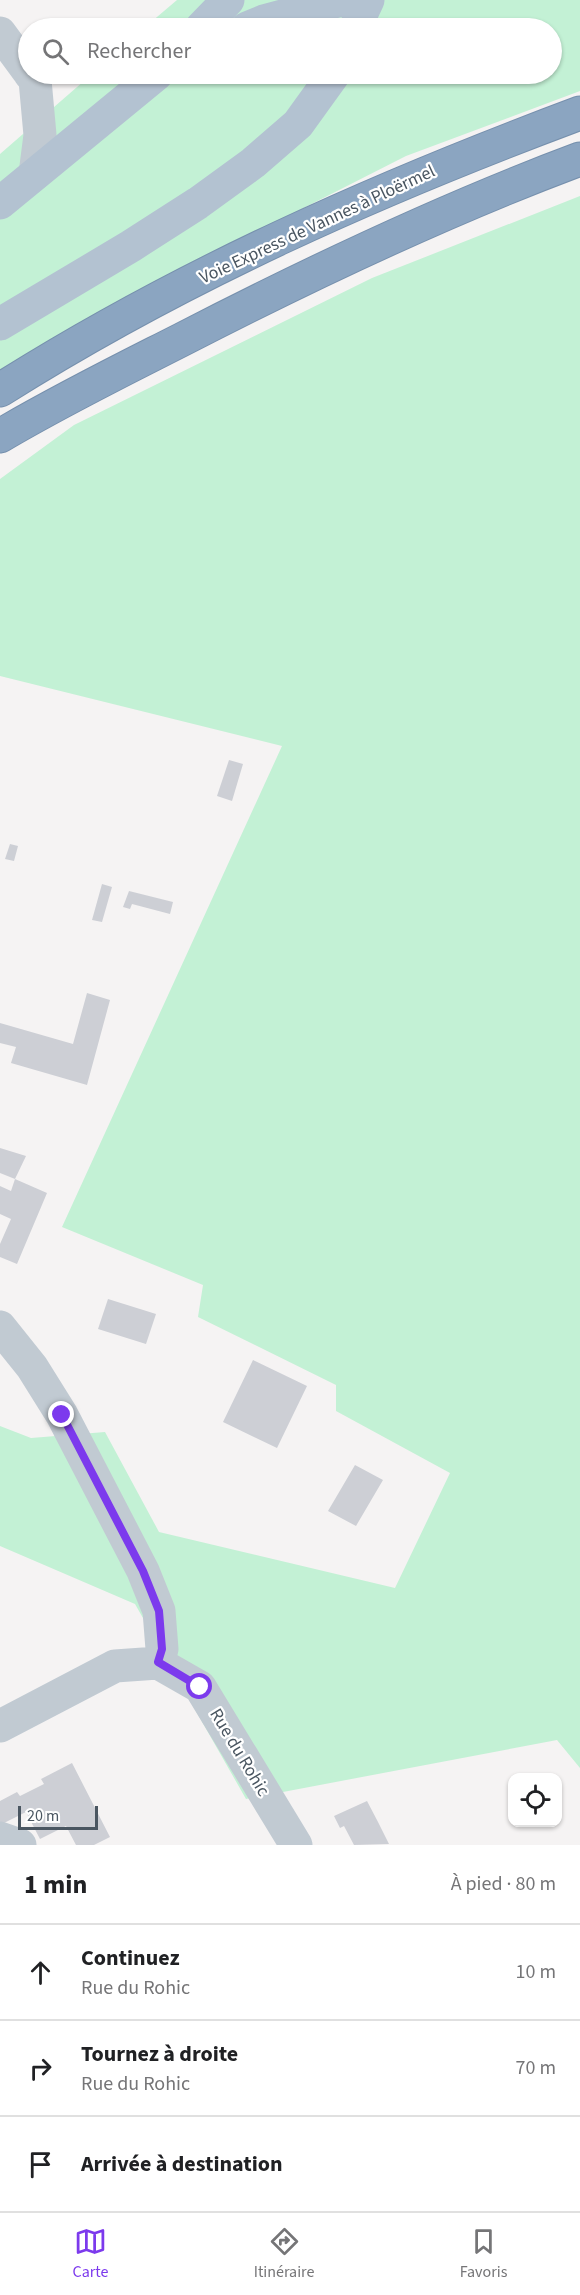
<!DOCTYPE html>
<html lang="fr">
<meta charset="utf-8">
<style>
:root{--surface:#fff;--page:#f2f2f2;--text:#202124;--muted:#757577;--line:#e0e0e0;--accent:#7c3aed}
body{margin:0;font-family:"Source Sans 3",sans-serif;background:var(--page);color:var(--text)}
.controls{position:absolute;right:18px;bottom:18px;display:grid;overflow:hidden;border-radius:12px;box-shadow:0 2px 4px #0004}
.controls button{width:54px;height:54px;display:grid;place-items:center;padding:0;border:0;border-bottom:2px solid var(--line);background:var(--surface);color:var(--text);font:30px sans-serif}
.scale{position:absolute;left:18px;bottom:15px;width:80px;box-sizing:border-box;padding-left:6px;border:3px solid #4a5661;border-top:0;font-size:16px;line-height:21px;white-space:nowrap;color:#4a5661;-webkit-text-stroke:4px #fff;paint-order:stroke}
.stop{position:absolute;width:18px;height:18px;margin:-14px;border:4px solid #7c3aed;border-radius:50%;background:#fff}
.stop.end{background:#7c3aed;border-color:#fff;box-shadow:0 2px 6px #0008}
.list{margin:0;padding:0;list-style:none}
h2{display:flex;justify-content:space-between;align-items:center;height:78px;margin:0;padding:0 24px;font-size:26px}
h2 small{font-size:20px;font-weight:400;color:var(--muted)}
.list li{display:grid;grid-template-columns:39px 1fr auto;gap:18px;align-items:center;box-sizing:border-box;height:96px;padding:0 24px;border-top:2px solid var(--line)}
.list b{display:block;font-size:22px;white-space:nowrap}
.list p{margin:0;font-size:20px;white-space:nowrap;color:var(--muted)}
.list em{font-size:20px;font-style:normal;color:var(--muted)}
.icon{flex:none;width:33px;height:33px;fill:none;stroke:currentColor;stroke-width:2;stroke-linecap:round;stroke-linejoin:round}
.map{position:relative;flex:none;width:580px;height:1845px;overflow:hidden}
.search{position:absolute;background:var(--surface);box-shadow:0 2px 4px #0004;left:18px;right:18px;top:18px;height:66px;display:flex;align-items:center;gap:15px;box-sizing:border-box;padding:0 21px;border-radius:33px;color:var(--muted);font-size:22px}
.sheet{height:366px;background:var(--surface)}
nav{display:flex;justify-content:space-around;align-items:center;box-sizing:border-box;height:84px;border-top:2px solid var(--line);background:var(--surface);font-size:16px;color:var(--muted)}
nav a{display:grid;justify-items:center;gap:3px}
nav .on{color:var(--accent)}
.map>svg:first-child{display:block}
</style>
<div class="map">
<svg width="580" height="1845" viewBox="0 0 580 1845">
<rect width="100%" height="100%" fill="#f5f3f3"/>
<path fill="#c3f1d5" d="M177 0H580V91L406 156 125 299 0 373V154L92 74H552V28H144Z
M580 196V1768L557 1740 246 1799 135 1604 0 1546V1426L31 1438 105 1432 159 1532 395 1588 450 1473 336 1411V1385L198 1317 203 1285 62 1227 282 746 0 676V479L74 425 372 278Z"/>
<path fill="#cdcfd5" d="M229 760 243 764 232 801 217 796Z
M10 844 18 846 14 861 5 859Z
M102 884 112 887 102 922 92 920Z
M129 891 173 902 170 914 132 904 130 909 123 907Z
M87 993 110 1000 87 1085 11 1063 16 1047 0 1043V1023L73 1044Z
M0 1148 26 1156 15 1179 47 1193 17 1264 0 1257V1244L11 1219 0 1214V1186L11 1191 15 1179 0 1173Z
M108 1299 156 1314 146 1344 98 1329Z
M253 1360 307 1386 277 1448 223 1422Z
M355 1465 383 1480 356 1526 328 1511Z
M72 1763 110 1837 94 1845H76L66 1826 40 1839 26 1812 0 1825V1801L17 1792 20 1796 44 1784 41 1779Z
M367 1801 378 1822 389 1844 354 1845 344 1826 340 1828 334 1816Z"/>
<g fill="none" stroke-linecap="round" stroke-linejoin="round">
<g stroke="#7690ad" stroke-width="35">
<path id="highway" d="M0 390C182 275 379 188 580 113
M0 436C59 401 120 371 181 340 311 273 443 210 580 159"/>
</g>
<path stroke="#c1cad2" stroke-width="33" d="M0 33 28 71
M30 74 35 80 40 135 35 174
M0 1327 32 1367 62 1415 143 1571 159 1611 162 1649 158 1663 200 1687 296 1845
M0 1726 115 1666 158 1663
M0 1838 20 1845"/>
<path stroke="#b3c2d1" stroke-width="33" d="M201 28 228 0
M247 28 264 21 341 0
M355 28 368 0
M0 203 157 74
M0 324 131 246 198 203 253 163 298 124 334 74"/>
<use href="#highway" stroke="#8ba5c1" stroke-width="33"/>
</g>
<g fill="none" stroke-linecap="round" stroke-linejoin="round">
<path stroke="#7c3aed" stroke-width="8" d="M62 1415 143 1571 159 1611 162 1649 158 1662 200 1687"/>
</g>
<g text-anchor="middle" stroke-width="4.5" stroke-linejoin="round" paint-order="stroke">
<g font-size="18" fill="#4a5661" stroke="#fff">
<text transform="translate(317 224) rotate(-25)" y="6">Voie Express de Vannes à Ploërmel</text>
<text transform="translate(240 1752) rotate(59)" y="6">Rue du Rohic</text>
</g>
</g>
</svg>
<div class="controls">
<button><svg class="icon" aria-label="locate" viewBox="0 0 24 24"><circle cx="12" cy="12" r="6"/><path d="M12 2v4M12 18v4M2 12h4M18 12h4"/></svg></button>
</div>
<div class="scale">20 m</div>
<div class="stop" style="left:200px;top:1687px"></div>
<div class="stop end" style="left:62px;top:1415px"></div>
<div class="search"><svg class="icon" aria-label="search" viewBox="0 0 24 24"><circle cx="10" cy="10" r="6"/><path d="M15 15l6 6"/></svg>Rechercher</div>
</div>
<section class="sheet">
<h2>1 min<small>À pied · 80 m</small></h2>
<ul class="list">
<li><svg class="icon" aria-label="ahead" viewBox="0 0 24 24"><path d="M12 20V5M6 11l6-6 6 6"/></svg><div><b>Continuez</b><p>Rue du Rohic</p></div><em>10 m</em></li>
<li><svg class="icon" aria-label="right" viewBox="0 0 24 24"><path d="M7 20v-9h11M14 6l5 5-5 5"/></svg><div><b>Tournez à droite</b><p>Rue du Rohic</p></div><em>70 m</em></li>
<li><svg class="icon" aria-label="arrive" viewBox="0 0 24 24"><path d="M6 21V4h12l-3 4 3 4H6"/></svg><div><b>Arrivée à destination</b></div></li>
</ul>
</section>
<nav>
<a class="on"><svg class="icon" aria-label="map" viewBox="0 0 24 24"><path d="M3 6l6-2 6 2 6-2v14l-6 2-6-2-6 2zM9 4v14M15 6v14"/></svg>Carte</a>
<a><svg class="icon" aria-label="directions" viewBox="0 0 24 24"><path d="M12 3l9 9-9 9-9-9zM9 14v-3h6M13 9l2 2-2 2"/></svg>Itinéraire</a>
<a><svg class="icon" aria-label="saved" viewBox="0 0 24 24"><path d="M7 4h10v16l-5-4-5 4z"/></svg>Favoris</a>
</nav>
